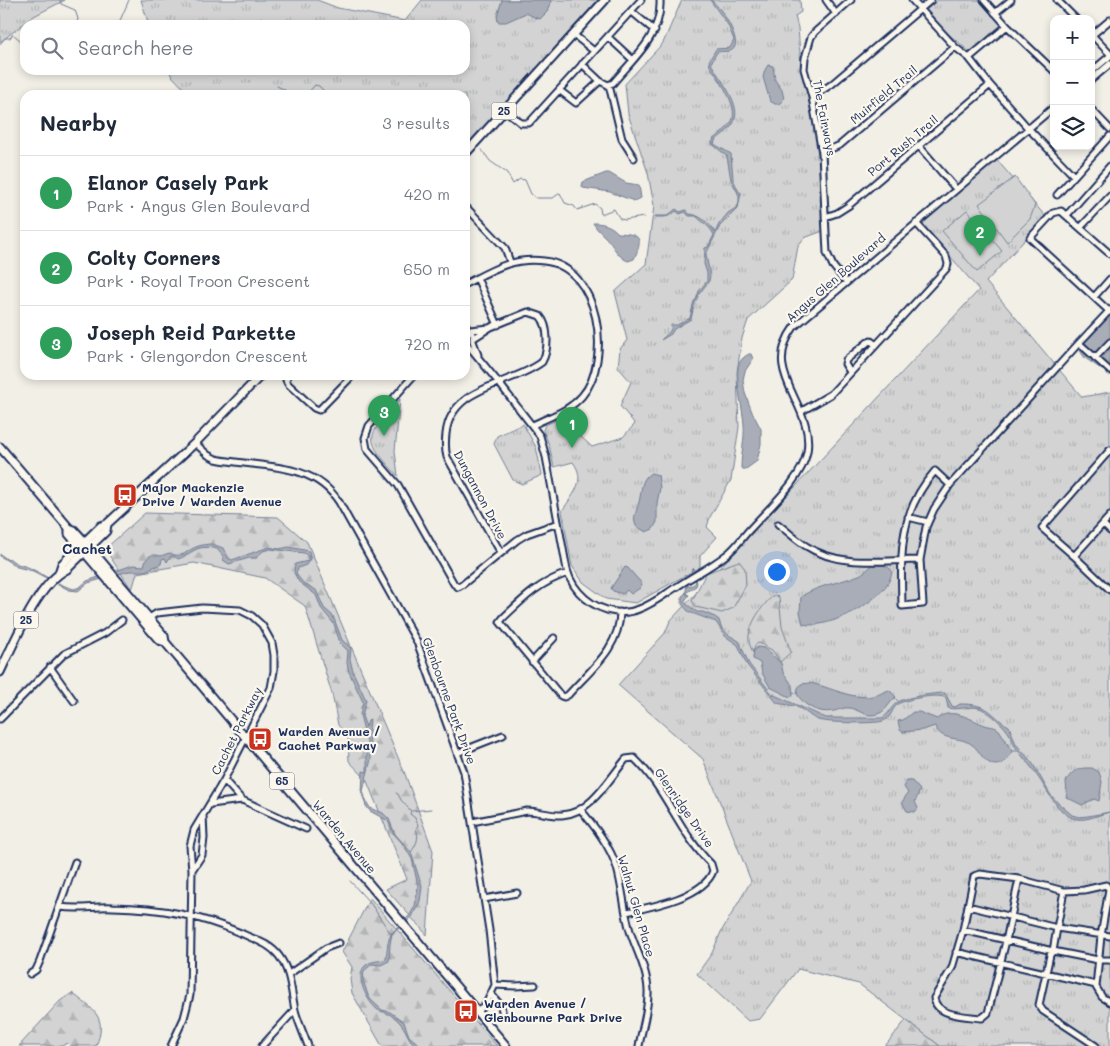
<!DOCTYPE html>
<meta charset="utf-8">
<style>
:root{--surface:#fff;--page:#f2f2f3;--text:#1f2937;--muted:#747a83;--line:#e0e1e3;--accent:#0f766e}
body{margin:0;font-family:Mali,sans-serif;background:var(--page);color:var(--text)}
.controls{position:absolute;right:15px;top:15px;display:grid;overflow:hidden;border-radius:10px;box-shadow:0 2px 8px #0003}
.controls button{width:45px;height:45px;display:grid;place-items:center;padding:0;border:0;border-bottom:1px solid var(--line);background:var(--surface);color:var(--text);font:25px sans-serif}
.you{position:absolute;left:776px;top:571px;width:18px;height:18px;margin:-12px;border:4px solid #fff;border-radius:50%;background:#1a73e8;box-shadow:0 0 0 8px #1a73e833}
.badge{display:grid;place-items:center;width:32px;height:32px;border-radius:50%;background:var(--accent);color:#fff;font-size:16px;font-weight:700}
.pin{position:absolute;translate:-50% -41px;filter:drop-shadow(0 1px 2px #0008)}
.pin::after{content:'';position:absolute;top:26px;width:18px;height:15px;background:inherit;clip-path:polygon(0 0,100% 0,50% 100%)}
.list{margin:0;padding:0;list-style:none}
h2{display:flex;justify-content:space-between;align-items:center;height:65px;margin:0;padding:0 20px;font-size:21px}
h2 small{font-size:16px;font-weight:400;color:var(--muted)}
.list li{display:grid;grid-template-columns:32px 1fr auto;gap:15px;align-items:center;box-sizing:border-box;height:75px;padding:0 20px;border-top:1px solid var(--line)}
.list b{display:block;font-size:19px;white-space:nowrap}
.list p{margin:0;font-size:16px;white-space:nowrap;color:var(--muted)}
.list em{font-size:16px;font-style:normal;color:var(--muted)}
.icon{flex:none;width:28px;height:28px;fill:none;stroke:currentColor;stroke-width:2;stroke-linecap:round;stroke-linejoin:round}
.map{position:relative;flex:none;width:1110px;height:1046px;overflow:hidden}
.search{position:absolute;background:var(--surface);box-shadow:0 2px 8px #0003;left:20px;top:20px;width:450px;height:55px;display:flex;align-items:center;gap:12px;box-sizing:border-box;padding:0 18px;border-radius:15px;color:var(--muted);font-size:19px}
.panel{position:absolute;background:var(--surface);box-shadow:0 2px 8px #0003;left:20px;top:90px;width:450px;height:290px;border-radius:15px}
.map>svg:first-child{display:block}
</style>
<div class="map">
<svg width="1110" height="1046" viewBox="0 0 1110 1046">
<defs>
<pattern id="grass-tufts" width="24" height="20" patternUnits="userSpaceOnUse" patternTransform="scale(1.25)"><rect width="24" height="20" fill="#d2d3d2"/><path d="M3 7l-1-3M5 7V3M7 7l1-3M15 17l-1-3M17 17v-4M19 17l1-3" fill="none" stroke="#b4b5b7"/></pattern>
<pattern id="forest-firs" width="22" height="20" patternUnits="userSpaceOnUse" patternTransform="scale(1.25)"><rect width="22" height="20" fill="#d2d3d2"/><path d="M5 1l3.5 6h-7zM16 11l3.5 6h-7z" fill="#b4b5b7"/></pattern>
</defs>
<rect width="100%" height="100%" fill="#f2efe6"/>
<filter id="ink" filterUnits="userSpaceOnUse"><feTurbulence type="fractalNoise" baseFrequency=".02" numOctaves="2"/><feDisplacementMap in="SourceGraphic" scale="10" xChannelSelector="R" yChannelSelector="G"/><feConvolveMatrix kernelMatrix="1 2 1 2 8 2 1 2 1" color-interpolation-filters="sRGB"/></filter>
<g filter="url(#ink)">
<path fill="url(#grass-tufts)" stroke="#768198" d="M0 0H65L34 16 0 42Z
M141 0H317L338 8 405 21 422 0H598L465 148V95H190L171 75 169 70H465V25H149Z
M682 0H800L801 12 795 16 798 28 801 66 814 125 821 175 823 231 804 238 798 246 792 280 748 320 742 338 737 372 739 427 731 480 710 517 707 527 717 537 700 556V567L636 603 606 599 583 582 572 566 562 511C573 494 587 481 573 462L554 467 549 445 543 430 545 425 566 416V423L592 447 623 437 635 424 620 406 631 382 618 367 620 349 627 340 615 292 646 264 654 206 648 173 628 114 625 84 663 43Z
M938 0H980L1001 25 970 52 941 28 925 11Z
M996 159 1046 217 986 282 1082 397 1110 392V1046H940L859 984 798 969 760 1019 748 1021 697 974 712 953 721 932 751 881 703 759 618 685 665 633 670 621 979 290 922 223Z
M400 399 395 451 398 476C361 436 367 438 400 399Z
M523 424 536 447 542 475 522 484 513 480 494 444 497 436Z"/>
<path fill="url(#forest-firs)" stroke="#768198" d="M145 513 278 517 307 542 405 774 433 851 427 935 386 889 407 879 366 779 349 761 348 738 338 725 332 694 305 606 265 578 194 563 137 573 132 590 105 549Z
M739 561 745 569 746 585 733 608 722 613 696 607 692 601 706 573Z
M774 595 779 597 782 627 791 652 780 662 772 650 759 643 755 645 753 653C752 649 749 645 749 641 747 626 763 604 774 595Z
M370 898 497 1046H382L352 993 350 979 352 967 342 952Z
M72 993C94 1010 108 1017 96 1046H70L67 1043 62 1046H19L60 1001Z
M906 1020 940 1046H885Z"/>
<path fill="#d2d3d2" stroke="#768198" d="M1015 177 1035 205 1030 219 1007 242 979 204Z
M967 210 1002 251 977 272 942 231Z"/>
<path fill="#a9adb7" stroke="#707b93" d="M502 0H550L551 1 547 12 540 19 536 18 526 13 506 22H498L497 16Z
M710 0C718 2 745 43 732 50 729 52 721 51 717 52L711 63C719 79 744 105 733 124 729 131 721 135 715 141L714 144 731 154 733 179 739 192 741 193 738 208 720 226 706 254 710 276 709 281 699 294 694 306 691 319 674 329 671 334 661 340C665 335 673 332 671 325H677L690 318 694 301 696 300 699 291 707 281V273L704 264 705 248 708 247 714 235C710 226 703 223 696 216H689L685 212 680 214 676 211C668 218 665 217 655 217V216H667L676 209 680 212 686 210 689 214C699 214 711 224 715 233L719 224 728 213 737 207 739 203V195L731 180 727 156 712 144 714 138H716C721 132 729 128 732 121 739 106 718 78 710 66L709 61 716 49 730 48 734 40 728 25Z
M768 65 773 66 775 80 782 90 784 99 779 104H775L770 101 763 77 765 70Z
M606 173H609L626 183 639 185 641 198 634 201 610 192 583 188 582 186 583 182Z
M593 223C603 223 611 225 618 233 642 234 643 239 634 259L628 261C620 258 616 251 611 244 606 236 598 232 593 223Z
M1110 313V375L1085 358 1077 346 1087 330Z
M749 354H751L753 359 745 371 743 380 745 393 752 412 761 429V444L757 461 746 469H743L741 468C741 453 745 439 744 425 743 408 736 387 738 368 739 361 743 357 749 354Z
M651 473 658 475 660 488 657 503V522L653 529 646 532 636 526C632 516 637 512 639 502 642 491 640 479 651 473Z
M212 544 223 548 228 558 232 560 269 547 279 549 289 547 309 551 310 559 306 565 298 568 296 574 304 584 316 590 324 608 333 616 342 640 351 648 350 659 353 672 366 700 362 716 366 727 368 721 370 719 369 731 371 759 363 791 366 801 370 808 383 813 389 819 395 834 411 852 422 887 420 901 412 917 392 934 390 944 389 961 381 965 372 964 364 971 363 980 368 995 371 1000 382 1010 390 1012 404 1022 409 1036 421 1046C409 1046 408 1032 401 1024 397 1019 392 1015 386 1013 385 1012 379 1011 378 1010 368 1003 354 977 365 966 371 960 379 962 386 959L388 942 391 934 410 915 415 906 418 886 412 859 403 844 393 833 388 821 370 811 366 806 362 794 363 771 367 772V742L360 715 363 702 349 672 347 663 348 651 340 643 334 624 321 608 316 595 299 582 294 573 295 564 308 561V556L304 553 270 549 263 551 256 558H249L229 564 223 560V556L217 549C209 547 201 546 193 551 187 554 185 557 178 559L174 556 170 557 167 562 165 558 162 559 161 564 145 571H129L88 583 78 591 69 590 33 571 17 567 0 556V554L8 560 9 558C18 566 21 564 30 568 44 575 58 585 74 589L80 587 87 581 133 565 144 566C146 556 151 553 161 556L169 553C183 559 184 552 196 547 201 545 207 544 212 544Z
M879 563 888 567 892 571C891 598 827 631 803 624L800 612 801 597C817 585 840 583 859 575 866 572 871 564 879 563Z
M625 567 628 568 642 584 640 588 631 594 627 590 623 594 613 591 611 588Z
M693 568 697 583 696 586 687 592 686 594 689 595 684 602 697 612H703L715 617 719 620 721 627 727 634 739 641 749 664 772 694 826 718H882C889 715 891 706 898 702 906 697 935 693 945 693L952 706 955 707 960 704C972 704 983 705 992 713 998 718 1002 723 1009 726L1016 744 1033 764 1050 794 1058 803 1072 815 1079 817 1088 816 1110 812C1100 814 1088 821 1076 819 1060 816 1048 792 1040 780 1033 768 1023 758 1015 746 1013 743 1012 739 1010 735 1005 726 992 714 982 709 972 704 959 711 948 708L946 698C939 693 906 699 898 704 891 709 892 718 883 721 875 724 827 723 818 720 810 717 806 711 799 708 791 704 784 705 777 703L747 665 738 645 725 636 716 622 689 612 682 604V596L685 594 687 586 693 585 696 582 691 570Z
M758 647 764 648 781 663 783 672 792 685 793 696 790 697 770 687 762 673 760 663 753 659 754 650Z
M810 683C831 687 851 700 873 696 879 695 883 692 889 690L896 697C890 701 887 710 880 713 867 719 860 710 850 708 844 707 839 710 834 711 819 714 805 707 797 694L798 688 801 684Z
M913 712H919L937 719C951 706 971 720 985 725 990 727 996 726 999 730 1004 736 1007 745 1012 751 1010 760 997 770 988 762 978 755 979 746 965 741 953 737 941 740 935 726L923 730 903 732 900 730 898 721 903 720Z
M1085 768H1092L1099 772 1102 782 1099 801 1094 799 1082 805 1066 797 1067 793 1066 782C1070 773 1076 769 1085 768Z
M907 781H912L920 790 915 802 918 808 915 812 907 811 902 802 908 793 904 787Z"/>
<g fill="none" stroke-linecap="round" stroke-linejoin="round">
<path stroke="#707b93" stroke-width="1" d="M60 0 61 4 75 10 78 19 76 25
M118 25 129 0
M0 44 5 38H10L13 34 21 41 25 34
M277 86 285 90 288 95
M306 95 315 85 319 86 328 95
M465 134 470 136
M482 150 490 161 507 173 513 184 520 179 525 180 531 194 536 198H553L560 193 565 203 574 206 577 210 595 204 600 208 601 214 614 209 620 219 625 220 644 217
M793 692 797 693
M895 698 898 701
M1012 751H1019
M396 793 398 794 401 800 411 811 410 814 415 818 418 825 416 829C420 838 416 845 411 852
M412 811 431 809
M350 881 371 904 391 934"/>
<g stroke="#1b2f5e" stroke-width="9">
<path id="minor" d="M826 0 836 14
M912 0 955 47 969 58 990 85 1028 128 1074 176
M984 0 1007 26 1054 71
M1057 0 1076 19
M631 11 655 31
M995 13 1011 0
M1091 34 1110 54
M574 35 594 51
M1091 36 1110 20
M608 37 633 60
M969 58 1007 26
M1091 72 1110 56
M1091 80 1110 64
M600 81 608 85 613 83C634 58 662 35 660 0
M609 85 622 139 634 158
M559 90 576 103 600 81 582 64
M812 97 832 84 931 0
M1091 109 1110 129
M505 110 521 123H529L641 0
M919 146 956 189
M822 153 840 145 955 47
M1057 195 1110 136
M465 206 505 248 510 262
M1067 215 1110 166
M825 217 837 213 848 206 990 85
M1081 227 1110 196
M1110 254 1061 211 1053 213 1030 238 1110 312
M477 278 498 325
M846 282 833 266 827 253 822 153 812 97 804 69 805 58 811 37 815 32 851 0
M465 284C492 270 512 257 544 261 600 267 613 360 582 396 568 412 550 416 533 425
M1094 297 1110 279
M1110 310 1079 343 1110 371
M465 324 468 330 473 334V341L478 355
M470 330 489 328
M474 338 491 327 528 312 540 316C549 326 549 350 542 362 511 386 451 385 446 434 445 443 445 450 447 457L501 553
M467 344 499 383 540 436 546 457 567 570C573 592 593 609 616 612 623 613 632 612 639 609 653 604 665 594 678 586 693 576 711 567 726 555 736 548 743 536 752 527 770 507 802 479 807 452 815 403 759 375 794 327L1054 107
M1095 358 1110 342
M850 372 845 364 846 360 868 342 871 341 876 345
M288 375 286 380 288 384 314 408 319 410 353 375
M414 375 369 426 365 438 367 449 398 485 454 584 458 587 462 585 517 540 527 534 558 523
M802 411 831 394 947 268 948 264 946 256 916 223
M195 443 208 455 216 459C259 468 312 460 339 502L417 642 464 772 489 930 495 985 487 1002 477 1013
M1110 450 1042 528 1074 556 1110 516
M950 485 935 471C898 513 901 555 902 606L923 604 920 560 926 527 934 509 950 485 1079 343
M908 517 928 522
M778 524C787 531 796 540 806 546 840 568 882 560 920 560
M1103 524 1110 531
M1074 556 1110 590
M568 573C540 582 524 598 503 618L500 622 561 696 564 697 568 695C591 669 620 648 620 612
M149 618 157 613 202 608 240 610 252 616 262 625 272 643 274 655V671L271 688 224 780 194 830 190 846 192 870 190 995 184 1018 171 1046
M532 662 554 638
M50 667 74 701
M0 719 64 654 105 633 122 620
M457 753 503 735
M242 800 306 829
M211 804 242 800 224 780
M581 810C595 827 610 846 617 868 623 889 624 911 630 931 636 950 647 969 648 990 649 1008 642 1028 639 1046
M472 822 527 811C539 811 550 816 562 815 591 813 609 779 626 759L634 758C666 788 679 833 711 864L713 871C704 897 651 907 627 912
M192 870 202 855 204 838 203 815
M484 899 517 893
M968 906 1057 928 1064 891
M60 907C80 910 94 906 113 907 161 908 199 915 243 934 256 940 270 944 279 956 291 972 291 991 295 1010 298 1022 304 1034 308 1046
M963 930 952 968 934 998C936 1017 968 1016 982 1018L988 1013 1006 941 1019 879
M956 952 1096 985
M1110 960H1098L1053 951 963 930 974 876 980 874 1019 879 1064 891 1084 890 1106 885 1109 889 1101 936 1096 987 1102 997 1110 1002
M30 974 36 970 40 961 75 862
M289 974 326 948 339 943
M495 985 515 986 535 985
M491 994 501 1006 503 1016
M262 1046 295 1010
M1096 1046 1043 1011 1039 1005 1050 955 1053 951 1057 928 1110 936"/>
</g>
<g stroke="#1b2f5e" stroke-width="11">
<path id="major" d="M465 154 605 0
M0 447 69 528 74 530 85 542 164 636 165 642 506 1046
M69 528V534L159 640 165 642
M59 573 62 564 101 526 107 524 195 443 261 375
M0 672C14 643 38 583 67 569L106 531 107 524"/>
</g>
<use href="#minor" stroke="#fbf7ec" stroke-width="5"/>
<use href="#major" stroke="#fbf7ec" stroke-width="7"/>
</g>
</g>
<defs>
<g id="bus-square" transform="scale(1.25)"><rect x="-9" y="-9" width="18" height="18" rx="4" fill="#c8321e" stroke="#fbf7ec"/><path d="M-5-6H5V4H4V6H2V4H-2V6H-4V4H-5ZM-3.5-4V0h7V-4ZM-3.5 1.2v1.5H-2V1.2ZM2 1.2v1.5H3.5V1.2Z" fill="#fff"/></g>
</defs>
<g fill-rule="evenodd">
<use href="#bus-square" x="125" y="495"/>
<use href="#bus-square" x="260" y="739"/>
<use href="#bus-square" x="466" y="1011"/>
</g>
<g text-anchor="middle" stroke-width="4.5" stroke-linejoin="round" paint-order="stroke">
<g fill="#fbf7ec" stroke="#5e6b89" stroke-width="1">
<rect x="491.5" y="102.5" width="25" height="17" rx="4"/>
<rect x="13.5" y="611.5" width="25" height="17" rx="4"/>
<rect x="269.5" y="772.5" width="25" height="17" rx="4"/>
</g>
<g font-size="11" font-weight="bold" fill="#1b2f5e">
<text x="504" y="115">25</text>
<text x="26" y="624">25</text>
<text x="282" y="785">65</text>
</g>
<g font-size="12" fill="#1b2f5e" stroke="#fbf7ec">
<text transform="translate(884 95) rotate(-40)" y="4">Muirfield Trail</text>
<text transform="translate(824 118) rotate(79)" y="4">The Fairways</text>
<text transform="translate(903 146) rotate(-40)" y="4">Port Rush Trail</text>
<text transform="translate(836 278) rotate(-41)" y="4">Angus Glen Boulevard</text>
<text transform="translate(480 495) rotate(62)" y="4">Dungannon Drive</text>
<text transform="translate(449 701) rotate(70)" y="4">Glenbourne Park Drive</text>
<text transform="translate(237 731) rotate(-63)" y="4">Cachet Parkway</text>
<text transform="translate(684 808) rotate(55)" y="4">Glenridge Drive</text>
<text transform="translate(344 837) rotate(50)" y="4">Warden Avenue</text>
<text transform="translate(636 906) rotate(74)" y="4">Walnut Glen Place</text>
</g>
<g font-size="12" font-weight="bold" fill="#1b2f5e" stroke="#fbf7ec" text-anchor="start">
<text x="142" y="492">Major Mackenzie<tspan x="142" dy="14">Drive / Warden Avenue</tspan></text>
<text x="278" y="736">Warden Avenue /<tspan x="278" dy="14">Cachet Parkway</tspan></text>
<text x="484" y="1008">Warden Avenue /<tspan x="484" dy="14">Glenbourne Park Drive</tspan></text>
</g>
<g font-size="14" font-weight="bold" fill="#1b2f5e" stroke="#fbf7ec">
<text x="87" y="554">Cachet</text>
</g>
</g>
</svg>
<div class="controls">
<button>+</button>
<button>−</button>
<button><svg class="icon" aria-label="layers" viewBox="0 0 24 24"><path d="M12 4l9 5-9 5-9-5zM3 14l9 5 9-5"/></svg></button>
</div>
<div class="you"></div>
<div class="pin badge" style="left:572px;top:448px;background:#2e9e5b">1</div>
<div class="pin badge" style="left:980px;top:256px;background:#2e9e5b">2</div>
<div class="pin badge" style="left:384px;top:436px;background:#2e9e5b">3</div>
<div class="search"><svg class="icon" aria-label="search" viewBox="0 0 24 24"><circle cx="10" cy="10" r="6"/><path d="M15 15l6 6"/></svg>Search here</div>
<section class="panel">
<h2>Nearby<small>3 results</small></h2>
<ul class="list">
<li><span class="badge" style="background:#2e9e5b">1</span><div><b>Elanor Casely Park</b><p>Park · Angus Glen Boulevard</p></div><em>420 m</em></li>
<li><span class="badge" style="background:#2e9e5b">2</span><div><b>Colty Corners</b><p>Park · Royal Troon Crescent</p></div><em>650 m</em></li>
<li><span class="badge" style="background:#2e9e5b">3</span><div><b>Joseph Reid Parkette</b><p>Park · Glengordon Crescent</p></div><em>720 m</em></li>
</ul>
</section>
</div>
